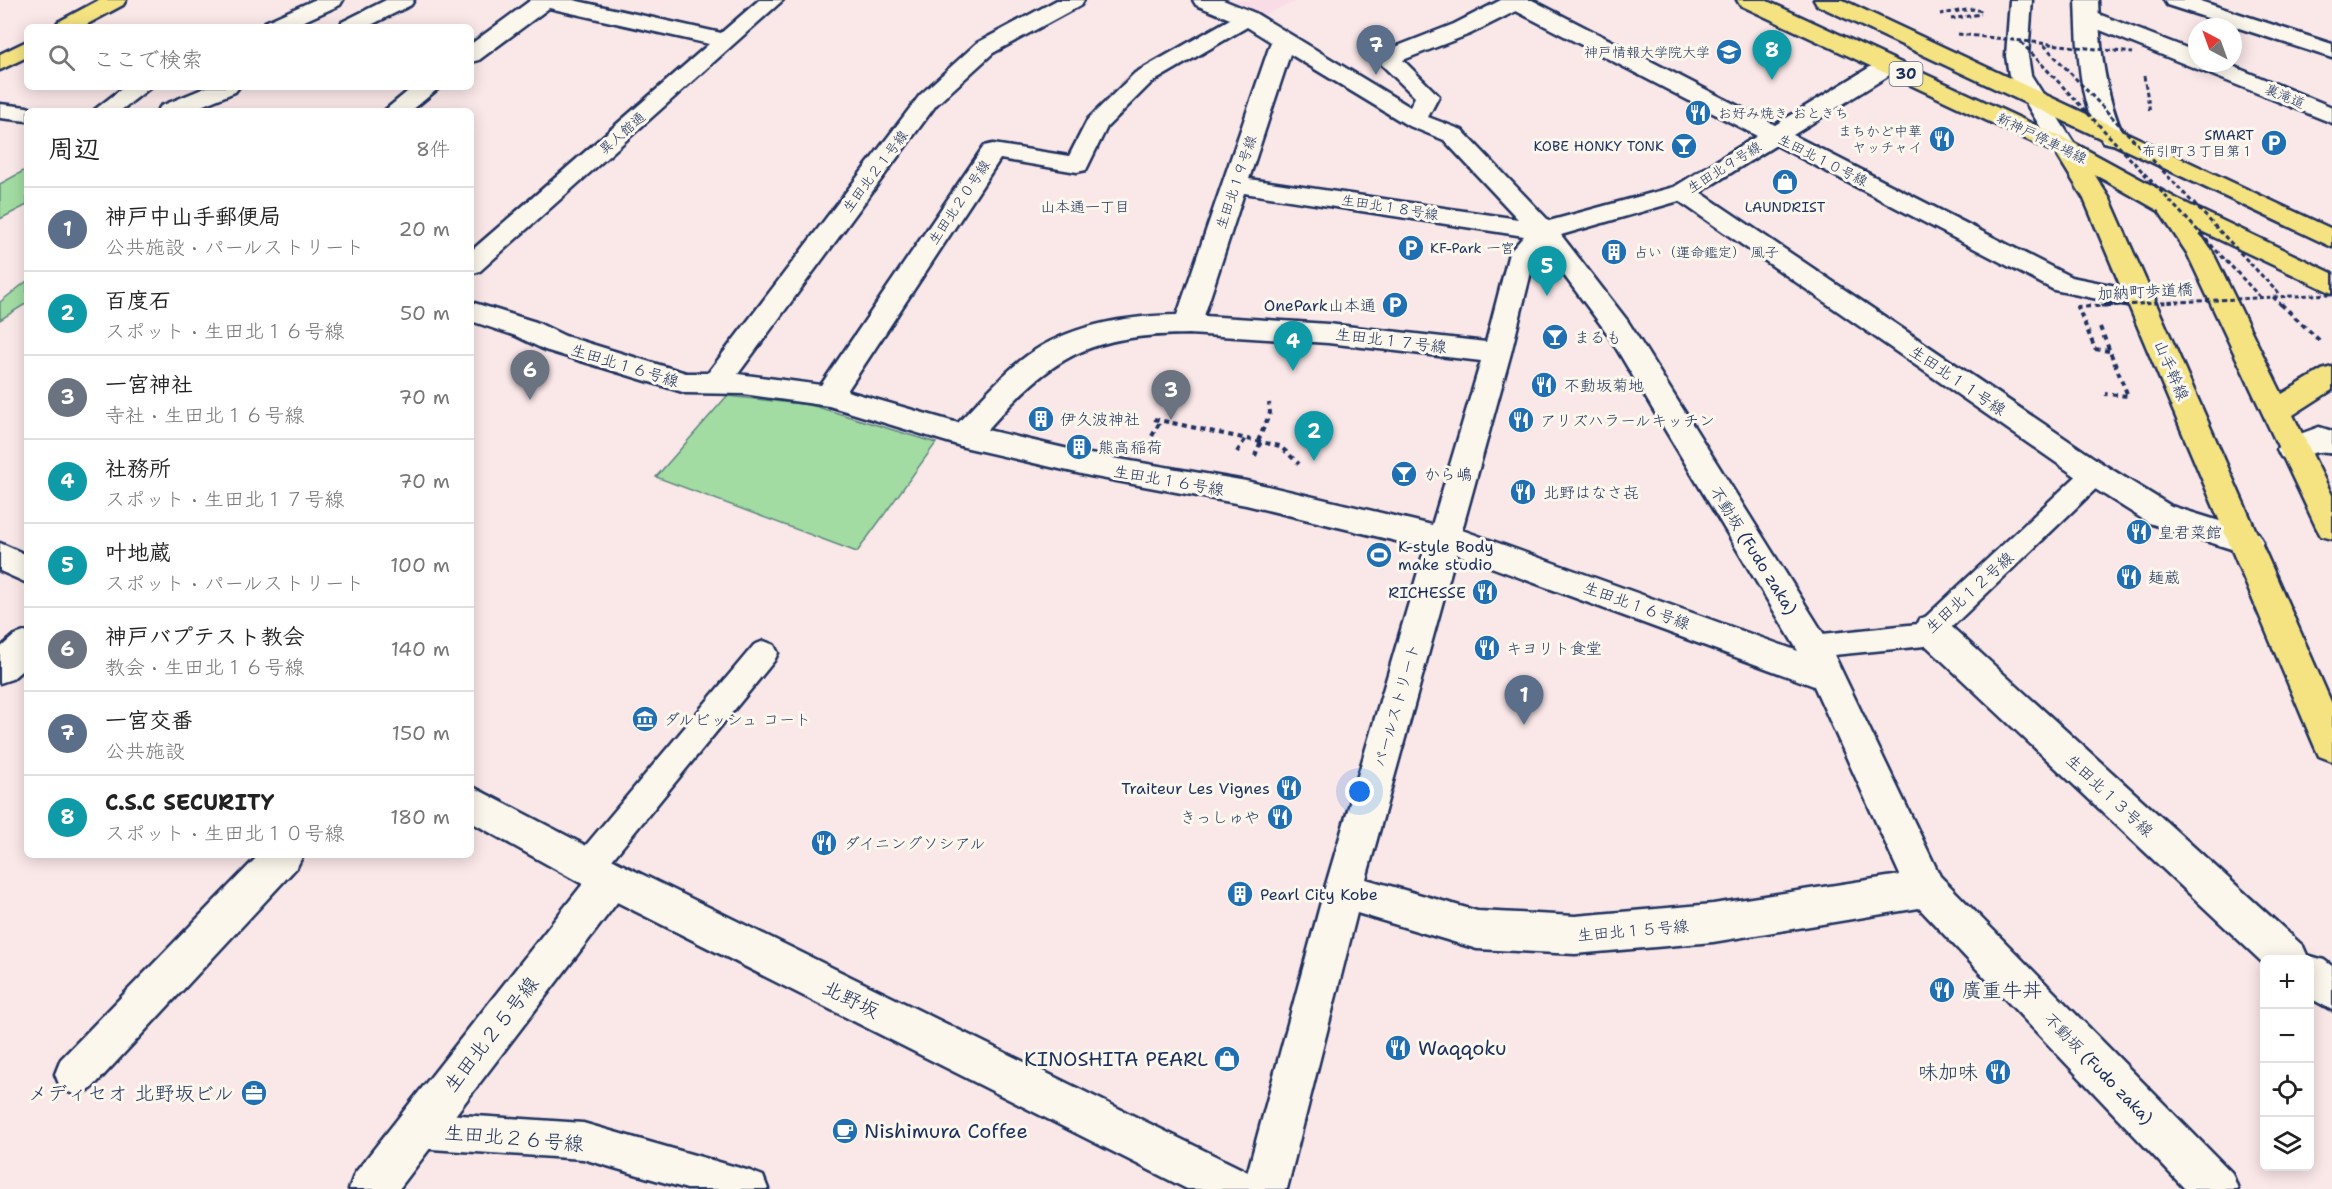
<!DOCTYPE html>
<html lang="ja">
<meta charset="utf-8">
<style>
:root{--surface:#fff;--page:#f2f2f2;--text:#222;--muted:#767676;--line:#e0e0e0;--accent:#db2777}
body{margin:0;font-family:"Shantell Sans","Klee One",sans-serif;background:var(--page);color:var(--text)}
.controls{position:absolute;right:18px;bottom:18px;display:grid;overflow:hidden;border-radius:9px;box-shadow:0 3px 15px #0003}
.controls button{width:54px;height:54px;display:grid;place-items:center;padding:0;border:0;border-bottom:2px solid var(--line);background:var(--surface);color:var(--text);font:30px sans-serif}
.compass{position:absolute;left:2188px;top:18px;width:54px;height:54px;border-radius:50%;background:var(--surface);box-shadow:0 3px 15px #0003;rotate:319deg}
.you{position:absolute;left:1360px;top:792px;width:21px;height:21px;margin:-15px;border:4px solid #fff;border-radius:50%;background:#1a73e8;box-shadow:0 0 0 9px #1a73e833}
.badge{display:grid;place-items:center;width:39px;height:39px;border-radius:50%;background:var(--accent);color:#fff;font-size:20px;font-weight:700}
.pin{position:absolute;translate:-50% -50px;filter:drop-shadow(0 2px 3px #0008)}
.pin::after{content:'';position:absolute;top:32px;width:21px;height:18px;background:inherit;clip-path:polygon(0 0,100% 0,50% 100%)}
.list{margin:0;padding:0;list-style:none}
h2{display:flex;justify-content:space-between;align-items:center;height:78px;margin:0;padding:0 24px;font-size:26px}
h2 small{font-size:20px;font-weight:400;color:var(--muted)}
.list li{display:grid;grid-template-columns:39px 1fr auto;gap:18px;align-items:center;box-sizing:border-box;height:84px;padding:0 24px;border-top:2px solid var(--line)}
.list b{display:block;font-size:22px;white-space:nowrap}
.list p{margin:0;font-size:20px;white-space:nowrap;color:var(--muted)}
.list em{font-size:20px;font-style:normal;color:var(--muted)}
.icon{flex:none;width:33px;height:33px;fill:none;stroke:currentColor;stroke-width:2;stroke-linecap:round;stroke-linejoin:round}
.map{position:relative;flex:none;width:2332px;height:1189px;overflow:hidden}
.search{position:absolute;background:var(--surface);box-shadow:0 3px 15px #0003;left:24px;top:24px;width:450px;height:66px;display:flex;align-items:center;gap:15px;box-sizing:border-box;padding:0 21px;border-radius:9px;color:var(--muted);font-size:22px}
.panel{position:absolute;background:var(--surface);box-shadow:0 3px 15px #0003;left:24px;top:108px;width:450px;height:750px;border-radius:9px}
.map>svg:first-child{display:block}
</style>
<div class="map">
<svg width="2332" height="1189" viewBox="0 0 2332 1189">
<rect width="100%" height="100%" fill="#fae7e8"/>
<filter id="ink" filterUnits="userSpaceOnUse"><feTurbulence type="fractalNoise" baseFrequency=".0167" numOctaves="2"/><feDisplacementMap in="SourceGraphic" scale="12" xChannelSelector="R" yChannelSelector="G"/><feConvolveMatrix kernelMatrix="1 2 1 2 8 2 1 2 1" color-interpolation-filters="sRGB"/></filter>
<g filter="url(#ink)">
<path fill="#f9dce6" d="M1232 0H1300L1263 15Z"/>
<path fill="#a2dca2" stroke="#5e8680" stroke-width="1.5" d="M27 169V205L0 219V184Z
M27 281V303L0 320V302Z
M727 396 811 405 936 443 857 552 656 477Z"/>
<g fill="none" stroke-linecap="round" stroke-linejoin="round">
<g stroke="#1b2f5e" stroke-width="5">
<path id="lane" d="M2095 465 2104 467 2108 474 2104 481 1935 643 1925 646 1813 657 1803 654 1799 646 1803 638 1813 635 1918 624 2086 467Z
M764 641 774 645 778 653 774 661 598 877 587 881 576 877 571 867 576 857 754 645Z
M416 1112 583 1123 750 1171 763 1176 768 1189H687L583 1159 416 1148 403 1143 398 1130 403 1117Z"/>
</g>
<g stroke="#1b2f5e" stroke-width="5">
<path id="street" d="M314 0H343L340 5 291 27H262L265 22Z
M386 0H414L411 5 367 27H339L342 22Z
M531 0H573L721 33 759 0H783L480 271 471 274V251L709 44 549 8 479 60 471 62V44Z
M1057 0H1084L1081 5 993 53 936 105 738 374 821 385 984 146 993 144 1069 156 1088 119 1135 73 1230 19 1196 5 1193 0H1223L1255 13 1410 107 1415 97 1380 63 1377 58 1380 53 1454 24 1501 0H1532L1775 125 1880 61H1896L1899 66 1896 71 1793 135 2071 277 2151 293 2155 299 2151 305 2141 308 2054 290 1776 145 1700 192 2106 466 2171 506 2258 533 2263 542 2258 551 2247 554 2149 523 2084 482 1679 201 1561 235 1627 320 1825 636 1940 876 2232 1173 2238 1189H2185L1919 908 1713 942 1575 954 1477 949 1357 913 1287 1189H1243L1324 891 1425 548 1246 505 1090 476 964 447 829 406 743 394 686 393 545 350 516 336 471 321V302L536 322 565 336 686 373H708L920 95 977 43ZM1516 11 1757 136 1674 187 1549 221 1462 130 1428 117 1439 96 1403 60 1470 34ZM1247 27 1271 42 1177 315C1123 316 1063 326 1020 361 997 380 978 402 958 423L847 391 1000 159 1077 172 1086 170 1107 127 1151 83ZM1290 54 1407 125 1444 140 1518 219 1249 179ZM1244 193 1524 236 1509 253 1486 342 1328 324 1204 316ZM1543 247 1607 333 1798 651 1462 530 1511 353 1535 256ZM1189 334 1328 343 1481 361 1432 525 1246 481 1090 454 987 430C1053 356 1088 335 1189 334ZM1456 554 1814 686 1900 875 1713 904 1575 916 1477 911 1366 879Z
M2164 0H2197L2332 44V58L2167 5Z
M2088 10 2197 52V63H2225L2332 107V123L2080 22 2077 17 2080 12Z
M124 87H151L120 111H93Z
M207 87H239L235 92 189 111H157L161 106Z
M413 87H440L411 111H384Z
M0 104 27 107 37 111H27V121L0 118Z
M2319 427 2332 431V453C2313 447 2300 463 2281 457L2277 449 2281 441Z
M1931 615 1943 619 2303 946 2307 955 2324 960 2332 966V1010L2310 998V960H2264V964L1919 639 1914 629 1919 619Z
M27 631V666L12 679 0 683V648L15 635Z
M259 855H303L297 867 91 1089 76 1095 61 1089 55 1074 61 1059Z
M611 861 625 866 630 879 625 892 399 1189H349L355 1173 597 866Z"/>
</g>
<g stroke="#1b2f5e" stroke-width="5">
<path id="secondary" d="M2010 0H2032L2028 56 2031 75 2077 148 2074 153 2065 155 2056 153 2009 75 2006 56Z
M2076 0H2098C2100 48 2104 93 2124 137L2121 142 2112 144 2103 142C2077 103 2078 45 2076 0Z
M0 543 27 555V583L0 571Z
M471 786 625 866 1250 1173 1256 1189H1187L597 892 471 822Z"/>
</g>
<g stroke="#1b2f5e" stroke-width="5">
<path id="primary" d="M99 0H126L123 5 82 27H55L58 22Z
M1737 0H1765L2074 143 2177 199 2332 273V293L2197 229 2213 253 2282 394 2322 370 2332 367V390L2293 415 2332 495V539L2321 536 2316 527 2187 253 2159 211 2094 174 2110 199 2332 704V761L2319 756 2314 745 2084 199 2056 153 1740 5Z
M1814 0H1843L2332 229V247L1817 5Z
M27 41V57L0 70V54Z"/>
</g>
<path stroke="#1b2f5e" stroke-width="3" stroke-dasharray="4.5 3" stroke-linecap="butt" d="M1940 14 1973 9 1982 11
M1951 19 1981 14
M2144 76 2150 112
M2273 297 2282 306"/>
<path stroke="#1b2f5e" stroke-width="4" stroke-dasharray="5 4.5" stroke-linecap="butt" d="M2281 304 2320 341
M2100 327 2128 396 2105 394
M1154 419 1280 446 1299 464
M1152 436 1160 422
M1258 441 1270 413 1269 403
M1237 452 1246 438
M1255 456 1261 441"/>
<use href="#lane" fill="#fbf7ec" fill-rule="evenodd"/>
<use href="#street" fill="#fbf7ec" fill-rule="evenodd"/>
<use href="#secondary" fill="#fbf7ec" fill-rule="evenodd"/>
<use href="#primary" fill="#f5e382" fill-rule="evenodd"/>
<path stroke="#1b2f5e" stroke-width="3" stroke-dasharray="4.5 3" stroke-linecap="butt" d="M1958 34 2133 53
M2021 42 2260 297
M2044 45 2281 296
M2101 306 2332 294"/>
<path stroke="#1b2f5e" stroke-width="4" stroke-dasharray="5 4.5" stroke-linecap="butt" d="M2109 351 2095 349 2078 307 2130 304"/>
</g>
</g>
<defs>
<g id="university-disc" transform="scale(1.35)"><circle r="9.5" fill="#1f6fb2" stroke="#fbf7ec"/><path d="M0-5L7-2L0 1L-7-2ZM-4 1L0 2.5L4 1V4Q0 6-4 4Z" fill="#fff"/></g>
<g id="restaurant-disc" transform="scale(1.35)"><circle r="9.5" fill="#1f6fb2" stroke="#fbf7ec"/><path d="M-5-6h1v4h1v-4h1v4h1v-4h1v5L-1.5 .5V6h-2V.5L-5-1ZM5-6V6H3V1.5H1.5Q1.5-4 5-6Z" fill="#fff"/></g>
<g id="parking-disc" transform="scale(1.35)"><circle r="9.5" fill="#1f6fb2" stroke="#fbf7ec"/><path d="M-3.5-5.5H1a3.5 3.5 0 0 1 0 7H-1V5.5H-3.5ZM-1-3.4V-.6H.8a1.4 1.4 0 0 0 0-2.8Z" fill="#fff"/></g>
<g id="bar-disc" transform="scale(1.35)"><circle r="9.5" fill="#1f6fb2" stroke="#fbf7ec"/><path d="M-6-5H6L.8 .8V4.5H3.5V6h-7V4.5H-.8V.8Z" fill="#fff"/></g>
<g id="shop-disc" transform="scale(1.35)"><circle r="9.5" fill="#1f6fb2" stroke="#fbf7ec"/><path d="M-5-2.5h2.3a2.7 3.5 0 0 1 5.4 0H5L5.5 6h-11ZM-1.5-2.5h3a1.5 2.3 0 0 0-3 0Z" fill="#fff"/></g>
<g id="building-disc" transform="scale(1.35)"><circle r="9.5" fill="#1f6fb2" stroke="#fbf7ec"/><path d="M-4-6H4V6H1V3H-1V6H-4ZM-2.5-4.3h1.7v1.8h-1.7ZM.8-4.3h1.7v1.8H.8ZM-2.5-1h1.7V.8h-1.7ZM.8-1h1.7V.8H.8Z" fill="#fff"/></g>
<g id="stadium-disc" transform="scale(1.35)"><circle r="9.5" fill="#1f6fb2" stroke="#fbf7ec"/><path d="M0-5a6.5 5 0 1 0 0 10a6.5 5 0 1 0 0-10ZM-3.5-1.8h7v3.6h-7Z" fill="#fff"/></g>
<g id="museum-disc" transform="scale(1.35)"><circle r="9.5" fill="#1f6fb2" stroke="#fbf7ec"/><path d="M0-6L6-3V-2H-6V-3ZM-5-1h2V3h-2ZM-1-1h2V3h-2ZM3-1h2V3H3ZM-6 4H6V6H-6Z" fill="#fff"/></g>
<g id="office-disc" transform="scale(1.35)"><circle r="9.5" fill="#1f6fb2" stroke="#fbf7ec"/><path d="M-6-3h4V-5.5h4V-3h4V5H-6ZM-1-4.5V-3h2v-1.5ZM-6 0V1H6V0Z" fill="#fff"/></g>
<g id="cafe-disc" transform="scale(1.35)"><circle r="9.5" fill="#1f6fb2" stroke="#fbf7ec"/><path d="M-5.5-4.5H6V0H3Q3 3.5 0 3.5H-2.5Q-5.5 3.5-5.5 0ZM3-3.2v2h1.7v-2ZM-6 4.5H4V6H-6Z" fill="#fff"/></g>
</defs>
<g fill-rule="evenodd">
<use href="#university-disc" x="1729" y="52"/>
<use href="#restaurant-disc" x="1698" y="113"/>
<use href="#restaurant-disc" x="1942" y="139"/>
<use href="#parking-disc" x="2274" y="143"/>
<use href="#bar-disc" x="1684" y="146"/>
<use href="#shop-disc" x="1785" y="182"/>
<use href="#parking-disc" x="1411" y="248"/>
<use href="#building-disc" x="1614" y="252"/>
<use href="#parking-disc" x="1395" y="305"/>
<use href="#bar-disc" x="1555" y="337"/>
<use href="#restaurant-disc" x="1544" y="385"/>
<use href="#building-disc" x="1041" y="419"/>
<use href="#restaurant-disc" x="1521" y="420"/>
<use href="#building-disc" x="1079" y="447"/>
<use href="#bar-disc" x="1404" y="474"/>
<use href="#restaurant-disc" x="1523" y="492"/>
<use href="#restaurant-disc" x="2139" y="532"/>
<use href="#stadium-disc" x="1379" y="555"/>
<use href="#restaurant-disc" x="2129" y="577"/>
<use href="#restaurant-disc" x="1485" y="592"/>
<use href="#restaurant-disc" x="1487" y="648"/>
<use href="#museum-disc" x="645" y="719"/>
<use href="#restaurant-disc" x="1289" y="788"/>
<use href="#restaurant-disc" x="1280" y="817"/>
<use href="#restaurant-disc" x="824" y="843"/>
<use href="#building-disc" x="1240" y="894"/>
<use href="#restaurant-disc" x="1942" y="990"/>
<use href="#restaurant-disc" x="1398" y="1048"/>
<use href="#shop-disc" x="1227" y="1059"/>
<use href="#restaurant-disc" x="1998" y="1072"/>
<use href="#office-disc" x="254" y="1093"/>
<use href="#cafe-disc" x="845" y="1131"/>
</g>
<g text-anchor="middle" stroke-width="6" stroke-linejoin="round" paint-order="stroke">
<g font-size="14" fill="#1b2f5e" stroke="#fbf7ec" text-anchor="end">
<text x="1710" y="57">神戸情報大学院大学</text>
<text x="1718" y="118" text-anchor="start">お好み焼き おときち</text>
<text x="1922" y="136">まちかど中華<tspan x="1922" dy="16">ヤッチャイ</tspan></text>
<text x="2254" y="140">SMART<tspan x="2254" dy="16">布引町３丁目第１</tspan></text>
<text x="1664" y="151">KOBE HONKY TONK</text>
<text x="1785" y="212" text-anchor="middle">LAUNDRIST</text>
<text x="1430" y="253" text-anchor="start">KF-Park 一宮</text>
<text x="1634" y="257" text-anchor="start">占い（運命鑑定） 風子</text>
</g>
<g font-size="14" fill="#1b2f5e" stroke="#fbf7ec">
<text transform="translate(2285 96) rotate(23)" y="5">裏滝道</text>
<text transform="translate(622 133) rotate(-41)" y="5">異人館通</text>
<text transform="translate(2042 138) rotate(26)" y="5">新神戸停車場線</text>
<text transform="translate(1823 160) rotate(27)" y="5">生田北１０号線</text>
<text transform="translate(1724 167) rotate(-32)" y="5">生田北９号線</text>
<text transform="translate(875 171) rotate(-53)" y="5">生田北２１号線</text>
<text transform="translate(1236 182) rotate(-71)" y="5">生田北１９号線</text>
<text transform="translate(959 202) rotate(-56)" y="5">生田北２０号線</text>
<text transform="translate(1390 207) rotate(9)" y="5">生田北１８号線</text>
</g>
<rect fill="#fbf7ec" stroke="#5e6b89" stroke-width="1.5" x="1889.5" y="62" width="33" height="24" rx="4.5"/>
<g font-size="15" font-weight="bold" fill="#1b2f5e">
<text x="1906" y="79">30</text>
</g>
<g font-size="15" fill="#1b2f5e" stroke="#fbf7ec">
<text x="1085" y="212">山本通一丁目</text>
</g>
<g font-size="16" fill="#1b2f5e" stroke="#fbf7ec">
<text transform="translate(2145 291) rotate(-3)" y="6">加納町歩道橋</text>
<text transform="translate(1391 340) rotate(7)" y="6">生田北１７号線</text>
<text transform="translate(625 365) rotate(17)" y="6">生田北１６号線</text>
<text transform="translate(2172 370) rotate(67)" y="6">山手幹線</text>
<text transform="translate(1958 380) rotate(34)" y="6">生田北１１号線</text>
<text transform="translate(1169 480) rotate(10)" y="6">生田北１６号線</text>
<text transform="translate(1754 550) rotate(58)" y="6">不動坂 (Fudo zaka)</text>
<text transform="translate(1969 592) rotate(-42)" y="6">生田北１２号線</text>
<text transform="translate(1637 605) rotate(20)" y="6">生田北１６号線</text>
<text transform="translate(1396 705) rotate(-74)" y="6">パールストリート</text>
<text transform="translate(2110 795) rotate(43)" y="6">生田北１３号線</text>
<text transform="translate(1633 930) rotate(-5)" y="6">生田北１５号線</text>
<text transform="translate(2099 1068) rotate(46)" y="6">不動坂 (Fudo zaka)</text>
</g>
<g font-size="16" fill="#1b2f5e" stroke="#fbf7ec" text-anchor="start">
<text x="1376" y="311" text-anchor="end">OnePark山本通</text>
<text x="1574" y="343">まるも</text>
<text x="1564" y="391">不動坂菊地</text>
<text x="1060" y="425">伊久波神社</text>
<text x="1540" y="426">アリズハラールキッチン</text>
<text x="1098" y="453">熊高稲荷</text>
<text x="1424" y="480">から嶋</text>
<text x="1543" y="498">北野はなさ㐂</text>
<text x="2158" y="538">皇君菜館</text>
<text x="1398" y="552">K-style Body<tspan x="1398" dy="18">make studio</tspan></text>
<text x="2148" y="583">麺蔵</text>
<text x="1466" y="598" text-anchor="end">RICHESSE</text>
<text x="1506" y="654">キヨリト食堂</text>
<text x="664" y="725">ダルビッシュ コート</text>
<text x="1270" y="794" text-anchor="end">Traiteur Les Vignes</text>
<text x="1260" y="823" text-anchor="end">きっしゅや</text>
<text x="844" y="849">ダイニングソシアル</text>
<text x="1260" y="900">Pearl City Kobe</text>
</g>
<g font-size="20" fill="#1b2f5e" stroke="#fbf7ec" text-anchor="start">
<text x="1962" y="997">廣重牛丼</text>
<text x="1418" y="1055">Waqqoku</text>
<text x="1208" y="1066" text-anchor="end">KINOSHITA PEARL</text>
<text x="1978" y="1079" text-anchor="end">味加味</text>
<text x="234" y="1100" text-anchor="end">メディセオ 北野坂ビル</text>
<text x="864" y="1138">Nishimura Coffee</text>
</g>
<g font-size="20" fill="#1b2f5e" stroke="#fbf7ec">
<text transform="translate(851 999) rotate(26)" y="7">北野坂</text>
<text transform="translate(491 1034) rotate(-52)" y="7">生田北２５号線</text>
<text transform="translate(514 1138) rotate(5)" y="7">生田北２６号線</text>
</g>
</g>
</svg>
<div class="controls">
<button>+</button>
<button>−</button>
<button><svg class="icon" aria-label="locate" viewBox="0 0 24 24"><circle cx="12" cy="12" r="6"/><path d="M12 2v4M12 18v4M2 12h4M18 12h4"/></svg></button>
<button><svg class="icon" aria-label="layers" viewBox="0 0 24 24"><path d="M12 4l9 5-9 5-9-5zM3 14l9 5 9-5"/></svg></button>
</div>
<svg class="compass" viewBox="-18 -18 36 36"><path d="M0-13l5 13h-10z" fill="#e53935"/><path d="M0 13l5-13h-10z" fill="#767676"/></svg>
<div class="you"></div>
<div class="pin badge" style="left:1524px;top:725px;background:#5c6f8a">1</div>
<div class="pin badge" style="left:1314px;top:461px;background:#0f9aa8">2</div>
<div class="pin badge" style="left:1171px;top:420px;background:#6b7280">3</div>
<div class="pin badge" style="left:1293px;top:371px;background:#0f9aa8">4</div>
<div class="pin badge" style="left:1547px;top:296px;background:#0f9aa8">5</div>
<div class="pin badge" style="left:530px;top:400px;background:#6b7280">6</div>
<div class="pin badge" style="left:1376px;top:75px;background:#5c6f8a">7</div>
<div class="pin badge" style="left:1772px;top:80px;background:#0f9aa8">8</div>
<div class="search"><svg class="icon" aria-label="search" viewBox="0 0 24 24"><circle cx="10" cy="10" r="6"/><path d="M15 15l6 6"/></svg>ここで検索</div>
<section class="panel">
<h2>周辺<small>8件</small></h2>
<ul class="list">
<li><span class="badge" style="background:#5c6f8a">1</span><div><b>神戸中山手郵便局</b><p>公共施設 · パールストリート</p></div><em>20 m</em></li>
<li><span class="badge" style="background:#0f9aa8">2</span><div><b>百度石</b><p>スポット · 生田北１６号線</p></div><em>50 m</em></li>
<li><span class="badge" style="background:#6b7280">3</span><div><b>一宮神社</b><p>寺社 · 生田北１６号線</p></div><em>70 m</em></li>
<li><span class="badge" style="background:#0f9aa8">4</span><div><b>社務所</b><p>スポット · 生田北１７号線</p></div><em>70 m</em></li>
<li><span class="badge" style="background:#0f9aa8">5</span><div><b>叶地蔵</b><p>スポット · パールストリート</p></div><em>100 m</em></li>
<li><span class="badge" style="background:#6b7280">6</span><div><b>神戸バプテスト教会</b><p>教会 · 生田北１６号線</p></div><em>140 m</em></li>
<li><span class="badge" style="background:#5c6f8a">7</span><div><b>一宮交番</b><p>公共施設</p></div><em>150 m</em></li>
<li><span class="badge" style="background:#0f9aa8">8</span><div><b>C.S.C SECURITY</b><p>スポット · 生田北１０号線</p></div><em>180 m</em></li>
</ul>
</section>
</div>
